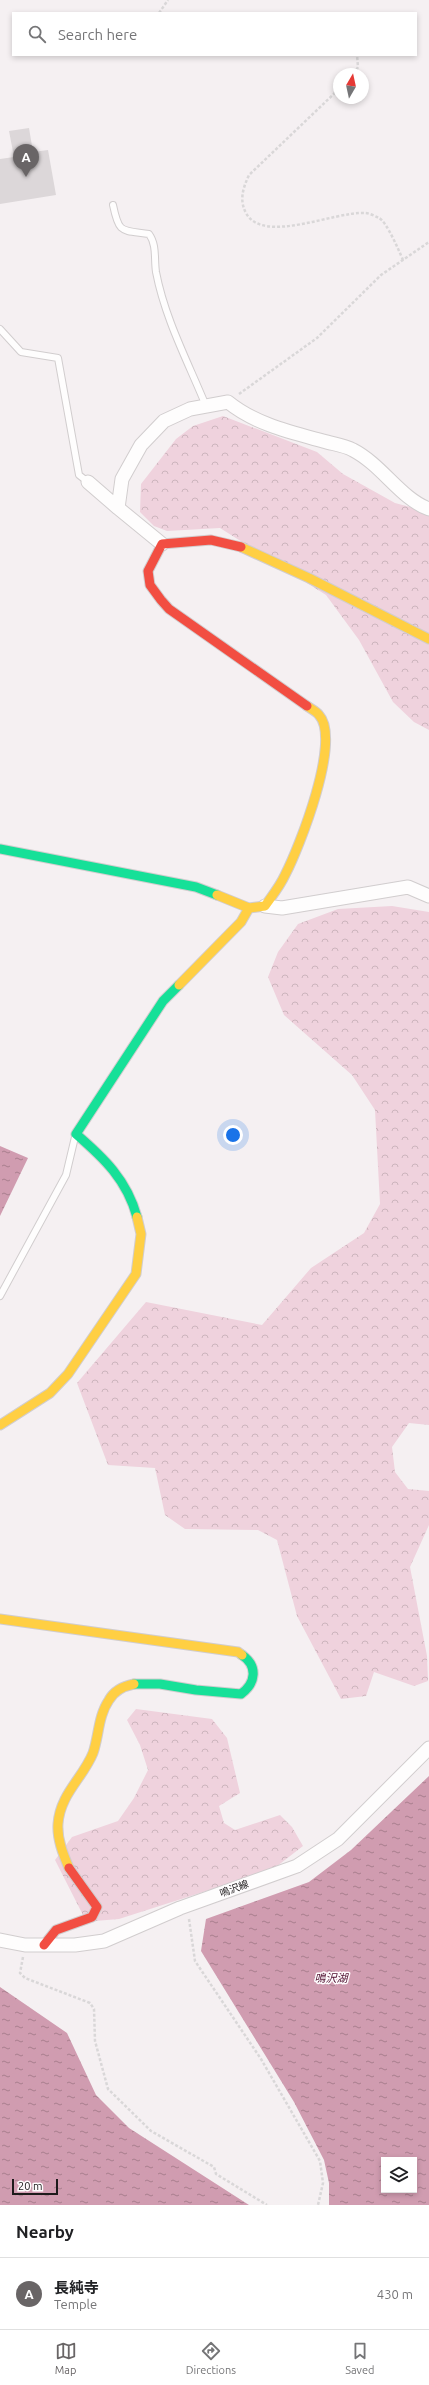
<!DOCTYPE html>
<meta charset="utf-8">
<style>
:root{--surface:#fff;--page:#f2f2f2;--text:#202124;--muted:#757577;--line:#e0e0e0;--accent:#696566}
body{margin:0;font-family:Ubuntu,"Noto Sans JP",sans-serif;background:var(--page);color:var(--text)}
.controls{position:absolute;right:12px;bottom:12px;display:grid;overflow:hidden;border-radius:0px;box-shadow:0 2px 6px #0003}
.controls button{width:36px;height:36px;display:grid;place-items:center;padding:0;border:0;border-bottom:1px solid var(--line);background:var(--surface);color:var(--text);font:20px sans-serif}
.compass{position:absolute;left:333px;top:68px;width:36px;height:36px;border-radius:50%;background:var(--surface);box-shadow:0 2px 6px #0003;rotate:9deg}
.scale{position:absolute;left:12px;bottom:10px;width:46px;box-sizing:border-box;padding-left:4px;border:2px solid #1d1a1b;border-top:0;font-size:11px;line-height:14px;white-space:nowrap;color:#1d1a1b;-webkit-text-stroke:3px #fffdfe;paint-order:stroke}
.you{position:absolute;left:233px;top:1135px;width:14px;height:14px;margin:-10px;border:3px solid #fff;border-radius:50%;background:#1a73e8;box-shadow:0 0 0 6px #1a73e833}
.badge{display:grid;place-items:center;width:26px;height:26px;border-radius:50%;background:var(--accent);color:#fff;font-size:13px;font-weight:700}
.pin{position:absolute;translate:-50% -33px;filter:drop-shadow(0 1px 2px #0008)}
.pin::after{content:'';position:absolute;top:21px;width:14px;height:12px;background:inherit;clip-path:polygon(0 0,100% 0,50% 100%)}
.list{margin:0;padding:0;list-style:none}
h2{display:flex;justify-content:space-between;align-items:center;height:52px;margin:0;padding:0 16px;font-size:17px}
h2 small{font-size:13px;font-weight:400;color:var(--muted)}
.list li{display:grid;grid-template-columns:26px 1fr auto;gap:12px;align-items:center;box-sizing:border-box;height:72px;padding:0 16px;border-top:1px solid var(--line)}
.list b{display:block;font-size:15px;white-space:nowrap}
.list p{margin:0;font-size:13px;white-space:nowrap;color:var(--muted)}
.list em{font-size:13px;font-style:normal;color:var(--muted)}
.icon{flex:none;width:22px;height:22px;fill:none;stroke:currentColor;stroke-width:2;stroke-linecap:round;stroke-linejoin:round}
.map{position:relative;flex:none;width:429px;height:2205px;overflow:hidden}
.search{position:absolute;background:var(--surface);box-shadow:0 2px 6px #0003;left:12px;right:12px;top:12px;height:44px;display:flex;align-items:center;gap:10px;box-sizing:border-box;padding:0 14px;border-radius:0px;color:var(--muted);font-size:15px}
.sheet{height:124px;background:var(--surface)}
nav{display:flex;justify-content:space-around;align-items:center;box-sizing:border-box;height:56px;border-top:1px solid var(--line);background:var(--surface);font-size:11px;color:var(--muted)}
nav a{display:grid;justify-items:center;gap:2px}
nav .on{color:var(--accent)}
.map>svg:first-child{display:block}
</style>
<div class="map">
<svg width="429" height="2205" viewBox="0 0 429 2205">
<defs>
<pattern id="forest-crowns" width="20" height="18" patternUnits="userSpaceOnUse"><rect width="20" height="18" fill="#efd2dd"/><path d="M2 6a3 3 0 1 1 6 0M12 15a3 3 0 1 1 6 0" fill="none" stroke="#ccb4bd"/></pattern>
<pattern id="water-ripples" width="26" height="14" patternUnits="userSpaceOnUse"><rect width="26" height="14" fill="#d09cb0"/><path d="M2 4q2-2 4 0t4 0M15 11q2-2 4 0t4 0" fill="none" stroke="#a87e8e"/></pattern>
</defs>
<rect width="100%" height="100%" fill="#f5f0f2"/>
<path fill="url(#forest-crowns)" d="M223 416 317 452 343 474 395 503 429 512V730L414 722 393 702 359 640 326 595 220 528 167 531 154 526 140 512 141 484 176 439 193 426Z
M392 906 429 912V1425L409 1423 392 1447 395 1472 408 1489 429 1491V1525L410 1567 427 1656 428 1681 414 1686 374 1672 366 1696 341 1699 297 1616 277 1540 258 1530 185 1529 165 1515 155 1468 108 1465 77 1383 146 1302 262 1325 311 1268 364 1233 380 1204 375 1110 352 1075 284 1015 268 977 278 952 298 924 338 909Z
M136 1709 212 1719 227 1738 240 1793 219 1806 224 1823 235 1830 280 1815 292 1827 303 1846 272 1870 119 1919 95 1921 84 1917 55 1860 72 1837 118 1821 134 1798 148 1770 140 1745 127 1720Z"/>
<path fill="url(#water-ripples)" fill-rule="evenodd" d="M0 1146 28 1158 0 1216Z
M429 1776V2205H329V2183L324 2160 294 2102 201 1951 206 1919 309 1882 351 1850ZM384 2160H414V2190H384Z
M0 1987 67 2033 96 2095 129 2128 249 2205H0Z"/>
<path fill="#dcd7d9" d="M29 128 33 152 48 150 56 195 0 204V159L14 157 9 131Z"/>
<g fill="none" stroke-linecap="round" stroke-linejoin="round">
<g stroke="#d1cdce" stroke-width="8">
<path id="lane" d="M113 205C119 234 121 230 149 234 157 245 154 259 156 272 165 319 188 362 206 406
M0 329 21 352 58 358 79 475 88 482
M0 1296 66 1175 75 1137"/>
</g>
<g stroke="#d1cdce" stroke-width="15">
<path id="street" d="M88 482 118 508
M162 544 118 508 122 479 141 445 164 421 190 409 228 402C255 424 290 432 323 441 333 444 344 445 353 450 382 465 401 499 429 509
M265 906 282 908 408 887 429 896
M0 1940 25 1945H75L104 1941 180 1908 297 1866 338 1839 429 1748"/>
</g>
<g stroke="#d1cdce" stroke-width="11">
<path id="fast" d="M0 849 196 887 217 895
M137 1217C127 1180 104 1158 76 1134L163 1001 179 985
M134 1684H160L196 1690 241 1694C256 1683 258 1666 242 1655"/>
</g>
<g stroke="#d1cdce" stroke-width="11">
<path id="slow" d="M241 547 309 578 429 639
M217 895 249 908 265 906C272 896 280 886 285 875 299 848 342 740 319 715 316 711 311 709 307 706
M179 985 241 922 249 908
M0 1425 50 1393 68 1374 136 1274 141 1234 137 1217
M0 1619 238 1652 242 1655
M69 1868C63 1854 57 1839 58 1824 60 1794 83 1778 93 1753 99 1736 98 1716 109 1700 114 1691 124 1686 134 1684"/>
</g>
<g stroke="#d1cdce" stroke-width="11">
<path id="jam" d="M241 547 211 540 162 544 148 571 150 585 161 600 169 609 307 706
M44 1945 56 1930 92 1917 97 1907 69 1868"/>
</g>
<path stroke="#d9d7d8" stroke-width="2.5" stroke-dasharray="3 2" stroke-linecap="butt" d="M159 13 168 0
M354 74 358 67 357 55
M339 89 249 175C243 188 239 200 246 213 263 245 335 211 365 213 369 213 375 216 379 218 387 222 399 251 403 260
M239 394 317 338 381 275 429 242
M189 1919 195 1961 261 2059 320 2161 323 2183 318 2205
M23 1957 20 1973 25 1978 90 2003 94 2009 95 2041 108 2089 151 2131 214 2167 216 2174 267 2205"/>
<use href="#lane" stroke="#fefdfd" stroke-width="6"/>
<use href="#street" stroke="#fefdfd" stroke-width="13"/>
<use href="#fast" stroke="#16e098" stroke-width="9"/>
<use href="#slow" stroke="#ffcf43" stroke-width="9"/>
<use href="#jam" stroke="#f24e42" stroke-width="9"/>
</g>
<g text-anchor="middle" stroke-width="3" stroke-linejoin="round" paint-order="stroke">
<g font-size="10" fill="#1d1a1b" stroke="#fffdfe">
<text transform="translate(234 1888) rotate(-20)" y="4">鳴沢線</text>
</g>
<g font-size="11" font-style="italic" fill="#4f0d2e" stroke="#fffdfe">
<text x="331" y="1982">鳴沢湖</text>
</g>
</g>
</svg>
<div class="controls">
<button><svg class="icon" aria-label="layers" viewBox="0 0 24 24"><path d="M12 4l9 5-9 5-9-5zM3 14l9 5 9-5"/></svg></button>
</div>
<svg class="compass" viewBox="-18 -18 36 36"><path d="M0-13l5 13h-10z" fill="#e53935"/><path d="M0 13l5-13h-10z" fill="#757577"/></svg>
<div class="scale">20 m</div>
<div class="you"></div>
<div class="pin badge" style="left:26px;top:177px">A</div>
<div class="search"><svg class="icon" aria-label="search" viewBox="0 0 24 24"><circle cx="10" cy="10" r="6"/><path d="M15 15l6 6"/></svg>Search here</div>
</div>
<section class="sheet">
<h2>Nearby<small></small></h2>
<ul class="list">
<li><span class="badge">A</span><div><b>長純寺</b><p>Temple</p></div><em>430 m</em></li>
</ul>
</section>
<nav>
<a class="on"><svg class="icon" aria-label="map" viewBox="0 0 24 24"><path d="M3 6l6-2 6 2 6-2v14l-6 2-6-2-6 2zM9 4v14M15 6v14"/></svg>Map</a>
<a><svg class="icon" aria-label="directions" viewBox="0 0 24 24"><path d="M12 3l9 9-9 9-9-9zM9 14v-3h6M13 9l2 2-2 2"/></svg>Directions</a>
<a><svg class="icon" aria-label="saved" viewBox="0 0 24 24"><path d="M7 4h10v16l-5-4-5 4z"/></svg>Saved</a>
</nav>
